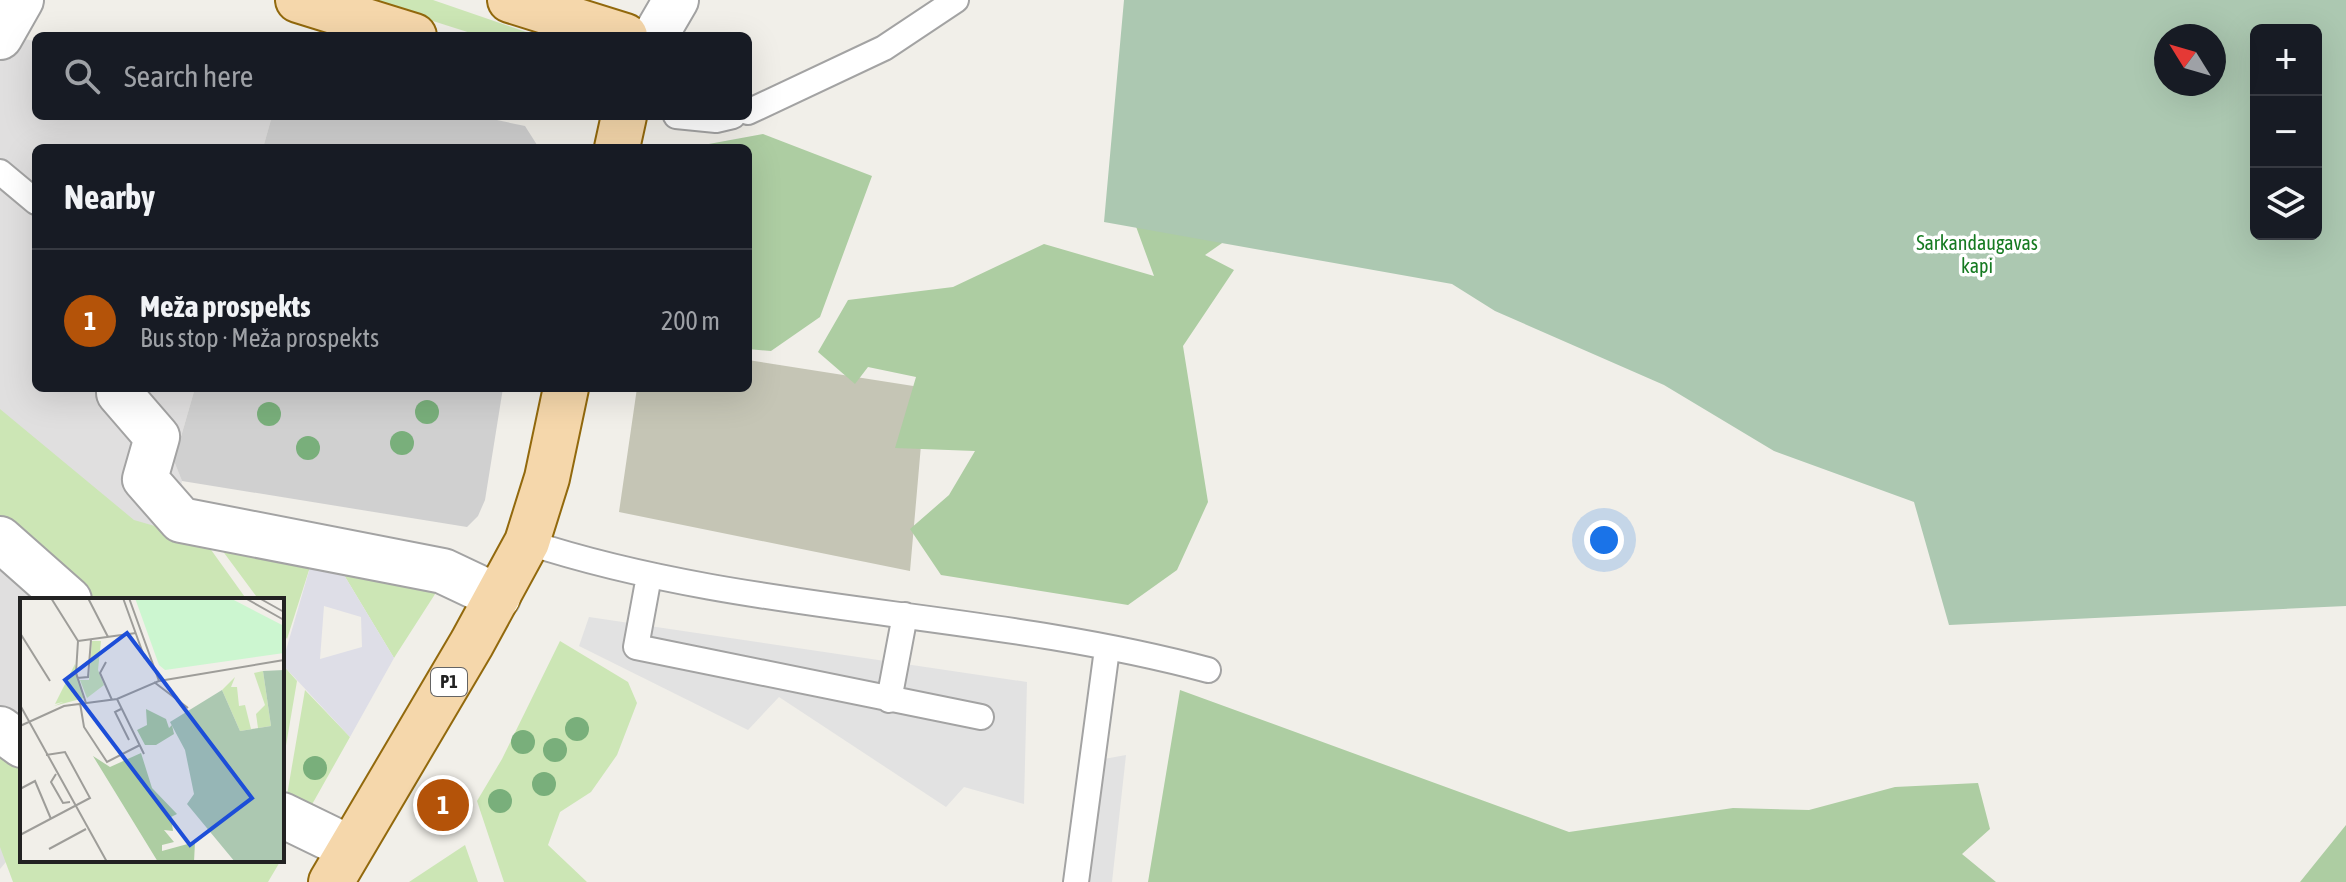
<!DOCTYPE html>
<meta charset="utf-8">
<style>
:root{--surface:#171b24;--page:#242831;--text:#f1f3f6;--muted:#9ea1a6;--line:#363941;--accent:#b45309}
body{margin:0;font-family:"Asap Condensed",sans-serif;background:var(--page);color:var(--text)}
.controls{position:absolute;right:24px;top:24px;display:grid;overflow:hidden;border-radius:12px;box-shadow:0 8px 32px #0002}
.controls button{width:72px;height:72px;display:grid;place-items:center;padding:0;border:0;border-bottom:2px solid var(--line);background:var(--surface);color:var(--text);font:40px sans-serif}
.compass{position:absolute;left:2154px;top:24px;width:72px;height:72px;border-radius:50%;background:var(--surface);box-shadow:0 8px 32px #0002;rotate:307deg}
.you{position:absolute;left:1604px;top:540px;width:28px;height:28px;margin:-20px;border:6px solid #fff;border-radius:50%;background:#1a73e8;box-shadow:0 0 0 12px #1a73e833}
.badge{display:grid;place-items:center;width:52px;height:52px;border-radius:50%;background:var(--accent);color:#fff;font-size:26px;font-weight:700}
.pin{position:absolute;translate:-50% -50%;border:4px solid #fff;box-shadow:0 2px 8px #0006}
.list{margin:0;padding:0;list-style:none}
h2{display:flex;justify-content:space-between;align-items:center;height:104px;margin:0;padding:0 32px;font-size:34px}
h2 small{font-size:26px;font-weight:400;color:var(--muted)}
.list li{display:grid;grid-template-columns:52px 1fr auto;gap:24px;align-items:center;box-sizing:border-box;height:144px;padding:0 32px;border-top:2px solid var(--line)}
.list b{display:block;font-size:30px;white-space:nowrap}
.list p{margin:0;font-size:26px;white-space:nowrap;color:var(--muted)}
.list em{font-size:26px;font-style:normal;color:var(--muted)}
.icon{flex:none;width:44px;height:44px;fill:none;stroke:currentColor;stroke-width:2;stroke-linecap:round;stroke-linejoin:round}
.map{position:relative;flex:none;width:2346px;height:882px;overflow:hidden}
.search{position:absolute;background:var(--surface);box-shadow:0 8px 32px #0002;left:32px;top:32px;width:720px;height:88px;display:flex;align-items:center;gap:20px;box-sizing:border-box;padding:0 28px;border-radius:12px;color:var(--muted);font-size:30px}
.panel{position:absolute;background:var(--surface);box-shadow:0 8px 32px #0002;left:32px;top:144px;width:720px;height:248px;border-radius:12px}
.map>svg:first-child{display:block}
</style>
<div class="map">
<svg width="2346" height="882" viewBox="0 0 2346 882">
<rect width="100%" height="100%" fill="#f1efe9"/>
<path fill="#e0dfdf" d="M0 35 36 41V116H272L263 148H36V388H195L174 461 182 481 168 551 171 600H22V843L0 869Z"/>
<path fill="#d0d0d0" d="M272 116H478L525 126 539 148H263Z
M195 388H503L485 500 478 516 467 527 182 481 174 461Z"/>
<path fill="#c5c5b5" d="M748 360 926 388 910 571 619 512 637 388H748Z"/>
<path fill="#cce6b5" d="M367 0H433L538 36H480Z
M0 409 134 520 172 531 199 533 247 600H89L0 522Z
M216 542 311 564 287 639 282 632V600H259Z
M341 570 437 591 394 658Z
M560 641 628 682 637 703 617 755 591 792 560 812 548 845 587 882H504L477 801 502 759Z
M282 664 297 681 282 769Z
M305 690 350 737 310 808 286 801Z
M0 745 22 759V860H281L268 882H13L0 847Z
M465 845 478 882H409Z"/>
<path fill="#adcda2" d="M763 134 872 176 820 317 771 351 748 349V148H687Z
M1134 221 1225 241 1205 255 1234 270 1183 346 1208 502 1177 570 1128 605 941 575 910 529 949 495 975 451 895 448 916 377 868 367 855 384 818 352 848 300 953 287 1044 244 1154 276Z
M1180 690 1569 832 1733 808 1809 810 1895 787 1978 783 1990 829 1962 854 1996 882H1148Z
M2346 825V882H2300Z"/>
<path fill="#acc8b1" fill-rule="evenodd" d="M1124 0H2346V606L1949 625 1914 502 1774 451 1664 385 1495 311 1452 284 1104 222ZM2256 30H2316V234H2256ZM2166 36H2214V84H2166Z"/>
<path fill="#e2e2e2" d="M589 617 1027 682 1024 804 964 787 946 807 779 697 748 730 579 646Z
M1126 755 1112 882H1088L1104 759Z"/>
<path fill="#dedee7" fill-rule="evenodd" d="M311 564 341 570 394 658 350 737 282 664ZM324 606 361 617 362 647 320 659Z"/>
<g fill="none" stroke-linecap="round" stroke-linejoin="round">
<g stroke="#a3a3a3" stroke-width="28">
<path id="service" d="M748 112 884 48 956 0
M676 116 716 120 733 116
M0 172 36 202
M527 542C746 614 985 610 1208 670
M649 576 636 647 981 717
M889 700 905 615
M1076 882 1107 649"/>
</g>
<g stroke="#a3a3a3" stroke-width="48">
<path id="minor" d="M0 37 21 0
M119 393 157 437 145 479 181 520 443 571 498 597
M0 539 69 600
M0 729 22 745
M282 815 350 848"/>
</g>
<g stroke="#a3a3a3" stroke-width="48">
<path id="tertiary" d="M655 36 676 0"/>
</g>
<g stroke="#92690d" stroke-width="48">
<path id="primary" d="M298 0 414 36
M510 0 625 36
M617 148 624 116
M331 882 472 643 527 542 547 478 566 388"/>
</g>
<use href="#service" stroke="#fff" stroke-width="24"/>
<use href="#minor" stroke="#fff" stroke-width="44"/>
<use href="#tertiary" stroke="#fff" stroke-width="44"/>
<use href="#primary" stroke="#f5d7ab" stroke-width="44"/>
</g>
<g fill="#79af7b">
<circle cx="427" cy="412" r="12"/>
<circle cx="269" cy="414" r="12"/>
<circle cx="402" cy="443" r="12"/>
<circle cx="308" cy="448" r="12"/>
<circle cx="577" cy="729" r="12"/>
<circle cx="523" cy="742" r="12"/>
<circle cx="555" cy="750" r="12"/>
<circle cx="315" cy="768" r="12"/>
<circle cx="544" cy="784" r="12"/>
<circle cx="500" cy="801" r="12"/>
</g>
<g text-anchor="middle" stroke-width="7" stroke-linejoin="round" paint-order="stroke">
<rect fill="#fff" stroke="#646464" stroke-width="2" x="431" y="668" width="36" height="28" rx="6"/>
<g font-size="18" font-weight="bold" fill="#222">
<text x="449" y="688">P1</text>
</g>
<g font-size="20" fill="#167a21" stroke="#fff">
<text x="1977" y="250">Sarkandaugavas<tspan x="1977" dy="23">kapi</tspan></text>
</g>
</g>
<g transform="translate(20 598)">
<rect width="264" height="264" fill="#f1efe9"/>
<path d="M72 43H81L78 72 84 87 67 100 60 82H69ZM55 66 64 100 34 108 43 104 35 106ZM243 73 251 128 220 133 202 92 215 79 211 89H217L219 108 225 107 231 131 238 130 236 116 245 107 234 75Z" fill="#cce6b5"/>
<path d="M126 111 146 121 149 130 152 127 154 136 136 147H125L117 132 127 127ZM121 155 132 190 157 216 151 219 153 233 144 232 154 244 142 247V253L175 244 174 264H138L73 158 90 169Z" fill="#adcda2"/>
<path d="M264 72V264H215L167 206 174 196 165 152 150 124 202 92 220 133 251 128 243 73Z" fill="#acc8b1"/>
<path d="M115 0H210L264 28V55L145 72 139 67Z" fill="#ccf6d0"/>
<path fill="none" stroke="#9e9d99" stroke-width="2" d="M31 0 58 43 56 75 66 105M68 0 88 39M103 0 125 61M225 0 264 22M239 0 264 14M0 35 30 83M58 43 116 35M86 64 80 75 92 102M57 80 68 79 71 42M139 83 264 62M134 84 168 110M97 101 124 156M60 105 64 129 87 164 120 147M0 107 87 264M101 111 95 114 109 142M0 128 44 108 97 101 139 83 109 0M36 176 31 184 43 205 50 204M0 191 15 183 31 221M0 237 70 200 45 154 26 157M29 251 66 231"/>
<path fill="#1d4ed8" fill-opacity="0.15" stroke="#1d4ed8" stroke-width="4" d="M107 35 232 200 170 247 45 82Z"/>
<rect width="264" height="264" fill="none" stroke="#222" stroke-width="4"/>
</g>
</svg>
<div class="controls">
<button>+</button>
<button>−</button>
<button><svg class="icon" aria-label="layers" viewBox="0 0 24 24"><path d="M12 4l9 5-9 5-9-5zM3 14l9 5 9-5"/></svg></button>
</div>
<svg class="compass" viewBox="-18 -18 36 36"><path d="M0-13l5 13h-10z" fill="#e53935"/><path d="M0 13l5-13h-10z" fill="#9ea1a6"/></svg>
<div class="you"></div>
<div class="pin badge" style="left:443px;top:805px">1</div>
<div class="search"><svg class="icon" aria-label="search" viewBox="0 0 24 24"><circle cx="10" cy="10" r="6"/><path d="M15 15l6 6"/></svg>Search here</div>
<section class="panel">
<h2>Nearby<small></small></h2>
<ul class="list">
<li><span class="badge">1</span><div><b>Meža prospekts</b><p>Bus stop · Meža prospekts</p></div><em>200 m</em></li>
</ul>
</section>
</div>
